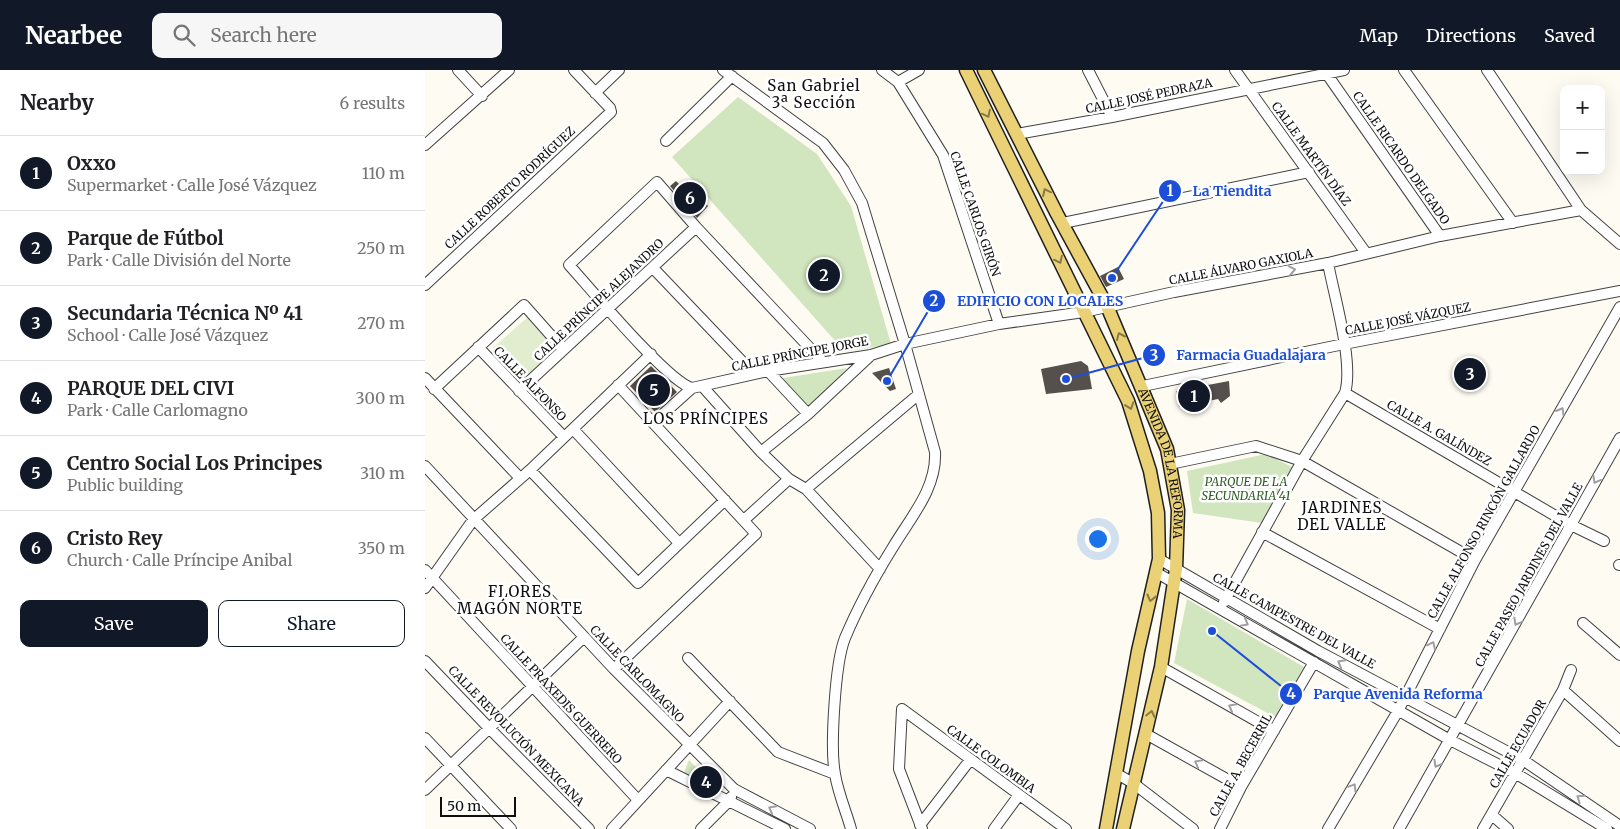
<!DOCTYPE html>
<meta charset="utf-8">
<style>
:root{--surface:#fff;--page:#f6f6f6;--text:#202124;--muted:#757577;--line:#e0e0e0;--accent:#111827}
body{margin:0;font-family:Merriweather,serif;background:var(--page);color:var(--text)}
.controls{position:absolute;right:15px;top:15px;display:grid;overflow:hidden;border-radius:10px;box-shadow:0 5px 20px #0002}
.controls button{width:45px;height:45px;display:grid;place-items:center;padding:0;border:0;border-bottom:1px solid var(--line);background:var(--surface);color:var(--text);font:25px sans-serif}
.scale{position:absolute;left:15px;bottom:12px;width:76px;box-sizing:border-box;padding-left:5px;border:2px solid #0f0f0f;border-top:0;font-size:14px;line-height:18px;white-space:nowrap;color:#0f0f0f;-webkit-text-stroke:4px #fff;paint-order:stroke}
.you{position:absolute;left:672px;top:468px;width:18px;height:18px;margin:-12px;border:4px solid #fff;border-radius:50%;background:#1a73e8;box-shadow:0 0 0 8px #1a73e833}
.badge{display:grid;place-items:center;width:32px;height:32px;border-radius:50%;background:var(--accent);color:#fff;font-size:16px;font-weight:700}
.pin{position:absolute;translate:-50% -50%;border:2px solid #fff;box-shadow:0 1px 5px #0006}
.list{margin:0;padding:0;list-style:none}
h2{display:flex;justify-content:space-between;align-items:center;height:65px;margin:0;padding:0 20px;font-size:21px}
h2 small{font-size:16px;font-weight:400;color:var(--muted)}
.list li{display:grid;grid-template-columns:32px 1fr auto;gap:15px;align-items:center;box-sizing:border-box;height:75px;padding:0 20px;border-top:1px solid var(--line)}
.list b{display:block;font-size:19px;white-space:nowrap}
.list p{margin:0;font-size:16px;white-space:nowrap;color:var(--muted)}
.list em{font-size:16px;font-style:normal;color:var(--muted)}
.actions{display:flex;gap:10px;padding:15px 20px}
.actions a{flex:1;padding:11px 0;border:1px solid var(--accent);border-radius:10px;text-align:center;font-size:18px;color:var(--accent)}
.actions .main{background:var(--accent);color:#fff}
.icon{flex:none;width:28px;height:28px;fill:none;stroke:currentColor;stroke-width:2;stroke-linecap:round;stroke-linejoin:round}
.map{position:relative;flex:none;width:1195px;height:759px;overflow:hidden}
header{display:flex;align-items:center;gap:30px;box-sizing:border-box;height:70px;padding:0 25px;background:var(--accent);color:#fff}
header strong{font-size:24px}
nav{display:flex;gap:28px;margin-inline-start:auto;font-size:18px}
.search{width:350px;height:45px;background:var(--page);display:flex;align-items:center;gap:12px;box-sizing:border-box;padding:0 18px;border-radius:10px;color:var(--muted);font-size:19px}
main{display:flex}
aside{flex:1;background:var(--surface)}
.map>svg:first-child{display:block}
</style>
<header>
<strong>Nearbee</strong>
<div class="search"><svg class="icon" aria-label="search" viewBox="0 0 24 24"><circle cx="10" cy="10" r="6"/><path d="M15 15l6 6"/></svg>Search here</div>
<nav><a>Map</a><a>Directions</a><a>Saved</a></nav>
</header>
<main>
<aside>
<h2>Nearby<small>6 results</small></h2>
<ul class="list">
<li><span class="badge">1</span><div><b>Oxxo</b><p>Supermarket · Calle José Vázquez</p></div><em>110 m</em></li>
<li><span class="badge">2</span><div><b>Parque de Fútbol</b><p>Park · Calle División del Norte</p></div><em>250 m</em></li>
<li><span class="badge">3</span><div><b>Secundaria Técnica Nº 41</b><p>School · Calle José Vázquez</p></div><em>270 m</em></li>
<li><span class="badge">4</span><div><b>PARQUE DEL CIVI</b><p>Park · Calle Carlomagno</p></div><em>300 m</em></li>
<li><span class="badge">5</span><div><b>Centro Social Los Principes</b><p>Public building</p></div><em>310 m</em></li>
<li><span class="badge">6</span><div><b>Cristo Rey</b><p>Church · Calle Príncipe Anibal</p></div><em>350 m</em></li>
</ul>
<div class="actions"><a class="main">Save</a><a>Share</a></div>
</aside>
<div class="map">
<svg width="1195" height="759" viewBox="0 0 1195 759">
<rect width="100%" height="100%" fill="#fefcf2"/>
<path fill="#d1e5be" d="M313 27 392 84 426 136 466 274 420 282 247 87Z
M422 298 384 338 358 308Z
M841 384 869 398 837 453 768 443 762 401Z
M762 529 879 597 850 647 749 593Z
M264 690 294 722 259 702Z"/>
<path fill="#e2edcf" d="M105 245 136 279 101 311 69 277Z"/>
<path fill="#56504c" d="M251 111 260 120 265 115 283 136 272 148 245 116Z
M693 197 699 209 681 217 675 206Z
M656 291 663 296 667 319 621 324 616 299Z
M226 296 252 322 230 342 205 316Z
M464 298 471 319 465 321 447 303Z
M804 311 805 326 796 333 793 329 754 337 751 321Z"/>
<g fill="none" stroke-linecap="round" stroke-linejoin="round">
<g stroke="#424242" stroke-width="12">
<path id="minor" d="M33 0 57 26
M298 0 398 73 419 100 437 133 480 274 510 382C512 418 486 447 468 477 450 506 433 537 420 568 410 593 405 678 410 704 413 723 421 741 426 759
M457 0 473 12 518 85 574 254
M663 0 687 47
M810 0 941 183
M899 0 1015 166
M979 0 1088 153
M1062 0 1156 140 1195 174
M473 12 494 0
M170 23 194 0
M592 64 687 47 919 0
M241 71 307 6
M0 75 84 0
M638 153 884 102
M228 198 329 304
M0 215 186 42 185 38 149 0
M53 277 139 367
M343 301 383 344
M0 308 95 408
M718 316 919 274 1195 221
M278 317 336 382 364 409 381 419 455 499
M267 318C243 312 165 218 144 195L232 112 271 157 398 292
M9 319 99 235 138 279
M94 321 271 157
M920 323 1146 455 1179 471
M228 353 267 318 343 301 446 285 480 274 574 254 659 242 749 222 903 193 1015 166 1156 140
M148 359 254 473
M336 382 383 344 446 285
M745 394 831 376 877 391 1050 490
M0 396 189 599 309 719 385 759
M105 400 213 513 300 430
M381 419 494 324
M319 450 364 409
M837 462 1015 559
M734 489 893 581 1098 690 1195 756
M1194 495H1195
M0 500 213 730
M732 503 1025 670 1090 703 1182 759
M0 518 48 450 105 400 226 284
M799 532 877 391 920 323C929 292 909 226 903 193
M1158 553 1195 585
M263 588 353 682 410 704
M0 591 64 658 164 759
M736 597 849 661
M189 599 331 464 193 315
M1138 620 1195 671
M477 639 641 759
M477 639 474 699 497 759
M721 664 816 717
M0 668 86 759
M241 700 360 759
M692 704 708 713 768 759
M0 720 159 567
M1067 745 1083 759
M495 755 545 690
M187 759 305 631
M276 759 304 731 306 727
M569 759 594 725
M795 759 816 717 889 592
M903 759 973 641 1050 490 1195 237
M974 759 1195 368
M1058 759 1138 620 1146 600"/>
</g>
<g stroke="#202020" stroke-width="15">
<g id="major">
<path d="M541 0 703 331 725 401 733 443 734 489 713 581 681 759"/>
<path id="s1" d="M559 0 632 144 682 236 742 379 753 440 751 499 736 597 698 759"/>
</g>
</g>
<use href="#minor" stroke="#fff" stroke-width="10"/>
<use href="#major" stroke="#ead175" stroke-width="12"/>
</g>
<defs><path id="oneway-chevron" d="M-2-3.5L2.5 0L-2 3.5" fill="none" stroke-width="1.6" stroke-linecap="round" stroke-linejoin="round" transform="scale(1.25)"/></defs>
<g stroke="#877a47">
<use href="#oneway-chevron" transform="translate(562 44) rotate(64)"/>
<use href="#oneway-chevron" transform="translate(621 122) rotate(-116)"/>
<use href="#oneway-chevron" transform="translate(634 190) rotate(64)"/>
<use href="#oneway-chevron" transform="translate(695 266) rotate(-114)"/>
<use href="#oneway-chevron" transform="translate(705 336) rotate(71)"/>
<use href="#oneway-chevron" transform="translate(726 528) rotate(104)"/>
<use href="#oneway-chevron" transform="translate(726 644) rotate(-77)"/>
</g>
<g stroke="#9f9f9f">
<use href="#oneway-chevron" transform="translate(867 200) rotate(-11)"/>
<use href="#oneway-chevron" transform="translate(1136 341) rotate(-60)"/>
<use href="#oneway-chevron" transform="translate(1171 410) rotate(119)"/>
<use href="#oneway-chevron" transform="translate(1092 552) rotate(119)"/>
<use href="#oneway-chevron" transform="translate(820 553) rotate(29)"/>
<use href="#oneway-chevron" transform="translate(1007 575) rotate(-64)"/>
<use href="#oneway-chevron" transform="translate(916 593) rotate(-152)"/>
<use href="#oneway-chevron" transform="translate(807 637) rotate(-151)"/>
<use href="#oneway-chevron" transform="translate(773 693) rotate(-151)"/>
<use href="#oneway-chevron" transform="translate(1012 694) rotate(120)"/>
<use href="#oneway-chevron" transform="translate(928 717) rotate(-59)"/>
<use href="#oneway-chevron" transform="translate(1155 728) rotate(-146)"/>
<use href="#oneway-chevron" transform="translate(347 739) rotate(-152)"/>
</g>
<g text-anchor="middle" stroke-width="5" stroke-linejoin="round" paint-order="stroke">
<g font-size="12" fill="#0f0f0f" stroke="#fff">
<text transform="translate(724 26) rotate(-12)" y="4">CALLE JOSÉ PEDRAZA</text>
<text transform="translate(886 84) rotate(54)" y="4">CALLE MARTÍN DÍAZ</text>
<text transform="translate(976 88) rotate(55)" y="4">CALLE RICARDO DELGADO</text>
<text transform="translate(85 118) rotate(-43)" y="4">CALLE ROBERTO RODRÍGUEZ</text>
<text transform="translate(550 144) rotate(71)" y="4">CALLE CARLOS GIRÓN</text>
<text transform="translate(816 197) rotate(-11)" y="4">CALLE ÁLVARO GAXIOLA</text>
<text transform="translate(174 230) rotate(-43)" y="4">CALLE PRÍNCIPE ALEJANDRO</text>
<text transform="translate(983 249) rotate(-11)" y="4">CALLE JOSÉ VÁZQUEZ</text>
<text transform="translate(375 284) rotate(-11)" y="4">CALLE PRÍNCIPE JORGE</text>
<text transform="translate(105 314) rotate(46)" y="4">CALLE ALFONSO</text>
<text transform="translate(1014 363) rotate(30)" y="4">CALLE A. GALÍNDEZ</text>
<text dy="4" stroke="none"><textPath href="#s1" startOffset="434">AVENIDA DE LA REFORMA</textPath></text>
<text transform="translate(1059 452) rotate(-61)" y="4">CALLE ALFONSO RINCÓN GALLARDO</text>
<text transform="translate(1104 505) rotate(-61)" y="4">CALLE PASEO JARDINES DEL VALLE</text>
<text transform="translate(869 551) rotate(29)" y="4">CALLE CAMPESTRE DEL VALLE</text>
<text transform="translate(212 604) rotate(46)" y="4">CALLE CARLOMAGNO</text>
<text transform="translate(136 629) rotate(47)" y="4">CALLE PRAXEDIS GUERRERO</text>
<text transform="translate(91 666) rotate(46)" y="4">CALLE REVOLUCIÓN MEXICANA</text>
<text transform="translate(1093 674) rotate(-60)" y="4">CALLE ECUADOR</text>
<text transform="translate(566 689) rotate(36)" y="4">CALLE COLOMBIA</text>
<text transform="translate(816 695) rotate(-61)" y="4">CALLE A. BECERRIL</text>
</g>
<g font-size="12" font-style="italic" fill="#306025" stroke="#fff">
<text x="821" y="416">PARQUE DE LA<tspan x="821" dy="14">SECUNDARIA 41</tspan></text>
</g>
<g font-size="15" letter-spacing="1" fill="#0f0f0f" stroke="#fff">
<text x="389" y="21">San Gabriel<tspan x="389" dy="17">3ª Sección</tspan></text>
<text x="281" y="354">LOS PRÍNCIPES</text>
<text x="917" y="443">JARDINES<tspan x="917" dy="17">DEL VALLE</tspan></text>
<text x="95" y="527">FLORES<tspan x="95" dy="17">MAGÓN NORTE</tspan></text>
</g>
</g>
<path fill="none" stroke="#1d4ed8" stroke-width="2" d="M687 208L745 121M462 311L509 231M641 309L729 285M787 561L866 624"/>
<g fill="#1d4ed8" stroke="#fff" stroke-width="2">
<circle cx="687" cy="208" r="5"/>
<circle cx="462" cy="311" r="5"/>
<circle cx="641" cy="309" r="5"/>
<circle cx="787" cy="561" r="5"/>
<circle cx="745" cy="121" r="12"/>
<circle cx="509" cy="231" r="12"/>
<circle cx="729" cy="285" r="12"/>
<circle cx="866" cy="624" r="12"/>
</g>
<g font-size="15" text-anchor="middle" font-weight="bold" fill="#fff">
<text x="745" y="126">1</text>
<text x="509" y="236">2</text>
<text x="729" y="291">3</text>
<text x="866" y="629">4</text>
</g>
<g font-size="14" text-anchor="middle" font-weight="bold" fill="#1d4ed8" stroke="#fff" stroke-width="5" stroke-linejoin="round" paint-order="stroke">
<text x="807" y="126">La Tiendita</text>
<text x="615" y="236">EDIFICIO CON LOCALES</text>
<text x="826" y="290">Farmacia Guadalajara</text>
<text x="973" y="629">Parque Avenida Reforma</text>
</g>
</svg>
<div class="controls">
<button>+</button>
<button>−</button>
</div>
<div class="scale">50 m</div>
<div class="you"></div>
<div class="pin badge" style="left:769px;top:326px">1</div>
<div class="pin badge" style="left:399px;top:205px">2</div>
<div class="pin badge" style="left:1045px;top:304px">3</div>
<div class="pin badge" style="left:281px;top:712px">4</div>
<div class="pin badge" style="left:229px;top:320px">5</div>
<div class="pin badge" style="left:265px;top:128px">6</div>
</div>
</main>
